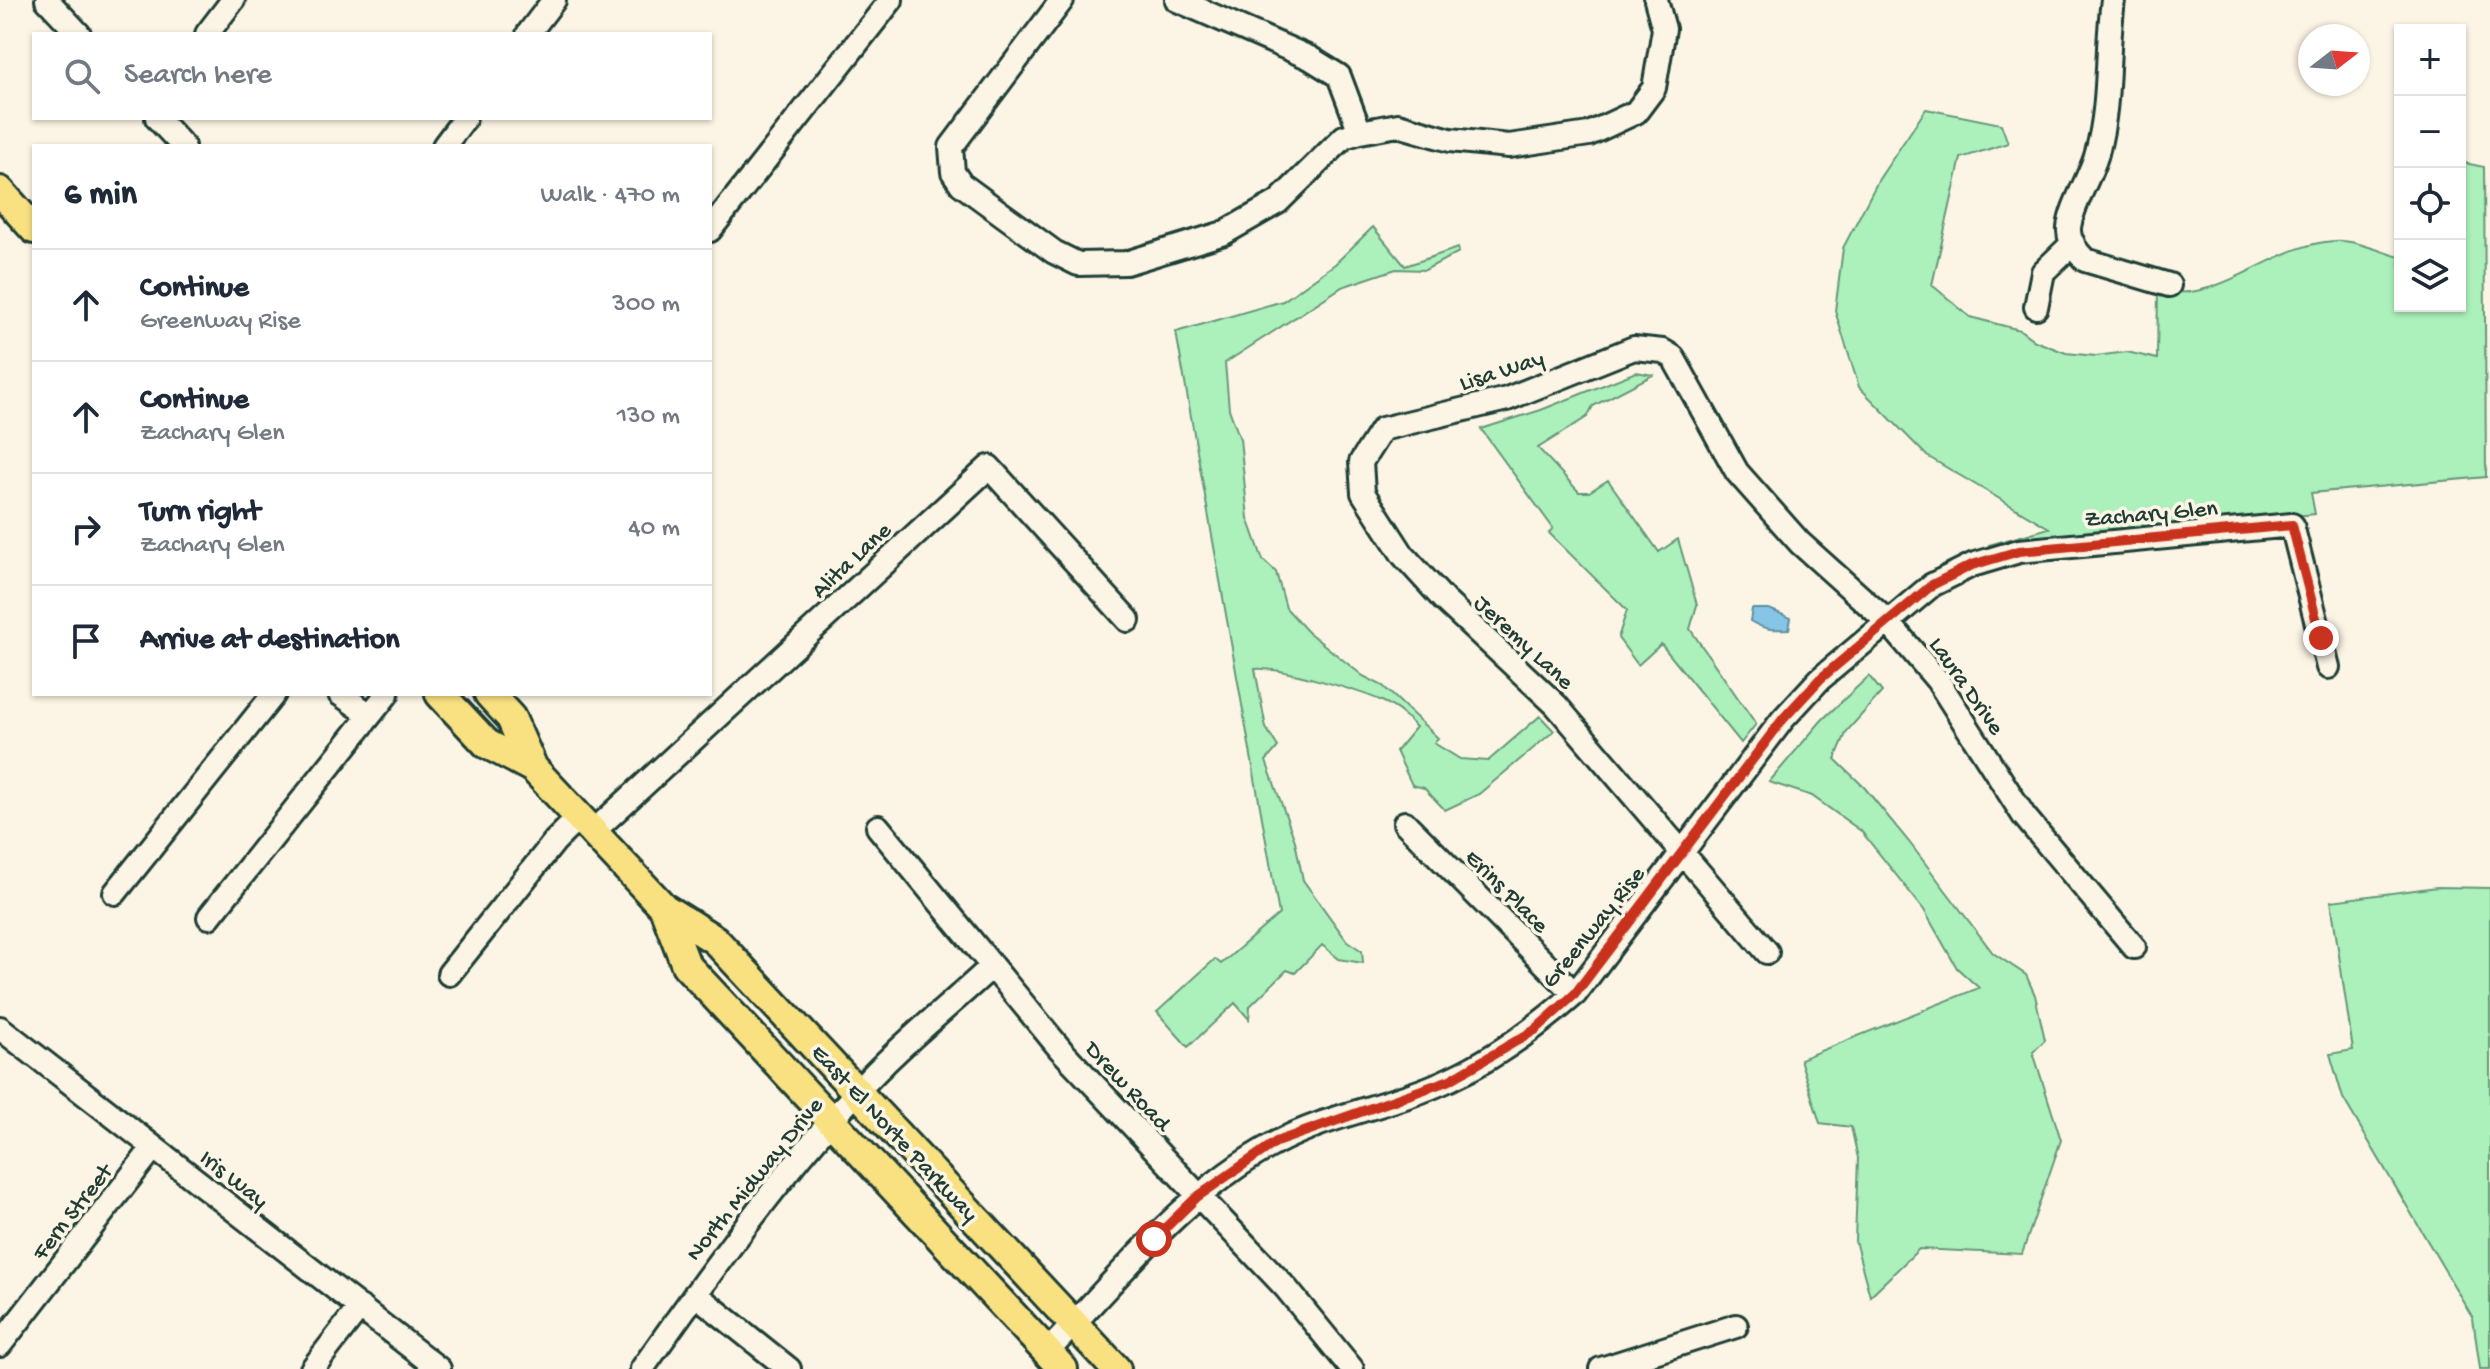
<!DOCTYPE html>
<meta charset="utf-8">
<style>
:root{--surface:#fff;--page:#f6f6f7;--text:#1f2937;--muted:#747a83;--line:#e0e1e3}
body{margin:0;font-family:"Gochi Hand",sans-serif;background:var(--page);color:var(--text)}
.controls{position:absolute;right:24px;top:24px;display:grid;overflow:hidden;border-radius:0px;box-shadow:0 2px 6px #0004}
.controls button{width:72px;height:72px;display:grid;place-items:center;padding:0;border:0;border-bottom:2px solid var(--line);background:var(--surface);color:var(--text);font:40px sans-serif}
.compass{position:absolute;left:2298px;top:24px;width:72px;height:72px;border-radius:50%;background:var(--surface);box-shadow:0 2px 6px #0004;rotate:73deg}
.stop{position:absolute;width:24px;height:24px;margin:-18px;border:6px solid #c8321e;border-radius:50%;background:#fff}
.stop.end{background:#c8321e;border-color:#fff;box-shadow:0 2px 8px #0008}
.list{margin:0;padding:0;list-style:none}
h2{display:flex;justify-content:space-between;align-items:center;height:104px;margin:0;padding:0 32px;font-size:34px}
h2 small{font-size:26px;font-weight:400;color:var(--muted)}
.list li{display:grid;grid-template-columns:52px 1fr auto;gap:24px;align-items:center;box-sizing:border-box;height:112px;padding:0 32px;border-top:2px solid var(--line)}
.list b{display:block;font-size:30px;white-space:nowrap}
.list p{margin:0;font-size:26px;white-space:nowrap;color:var(--muted)}
.list em{font-size:26px;font-style:normal;color:var(--muted)}
.icon{flex:none;width:44px;height:44px;fill:none;stroke:currentColor;stroke-width:2;stroke-linecap:round;stroke-linejoin:round}
.map{position:relative;flex:none;width:2490px;height:1369px;overflow:hidden}
.search{position:absolute;background:var(--surface);box-shadow:0 2px 6px #0004;left:32px;top:32px;width:680px;height:88px;display:flex;align-items:center;gap:20px;box-sizing:border-box;padding:0 28px;border-radius:0px;color:var(--muted);font-size:30px}
.panel{position:absolute;background:var(--surface);box-shadow:0 2px 6px #0004;left:32px;top:144px;width:680px;height:552px;border-radius:0px}
.map>svg:first-child{display:block}
</style>
<div class="map">
<svg width="2490" height="1369" viewBox="0 0 2490 1369">
<rect width="100%" height="100%" fill="#fcf5e5"/>
<filter id="ink" filterUnits="userSpaceOnUse"><feTurbulence type="fractalNoise" baseFrequency=".0125" numOctaves="2"/><feDisplacementMap in="SourceGraphic" scale="16" xChannelSelector="R" yChannelSelector="G"/><feConvolveMatrix kernelMatrix="1 2 1 2 8 2 1 2 1" color-interpolation-filters="sRGB"/></filter>
<g filter="url(#ink)">
<path fill="#acf1bc" stroke="#669778" stroke-width="2" d="M1926 109 2001 124 2008 143 1961 158 1932 285 1970 317 2020 330 2035 341 2066 353 2096 356 2127 352 2157 359 2158 290C2220 306 2272 244 2334 241 2354 239 2381 252 2400 257V306H2460V162L2484 167 2486 477 2311 493 2315 514 2054 540 1992 551 1989 545 2049 528 1927 456 1859 387 1835 311 1843 248 1879 179Z
M1373 227 1405 266 1458 248 1459 252 1425 270 1396 269 1342 287 1225 363 1229 409 1240 439 1248 518 1263 560 1276 572 1286 608 1308 632 1363 676 1383 686 1438 738 1434 743 1460 759 1488 761 1540 716 1554 731 1479 794 1445 810 1424 788 1412 785 1396 751 1416 727C1407 717 1394 706 1382 701 1360 691 1276 666 1255 669L1266 728 1278 747 1266 761 1295 841 1303 880 1347 941 1362 951 1363 963 1339 959 1322 945 1295 973 1287 970 1250 1006 1249 1019 1235 1003 1188 1047 1157 1012 1215 959 1221 964 1279 914 1176 332 1283 301 1335 264Z
M1636 372 1653 375 1593 406 1587 417 1538 448 1579 492H1589L1608 480 1659 552 1678 539 1697 605 1690 629 1756 724 1741 743 1661 644 1638 665 1618 638 1627 610 1549 533 1553 528 1481 429 1541 410Z
M1869 676 1882 692 1847 731 1835 759 1864 787 1909 842 1993 953 2026 975 2035 995 2045 1040 2033 1052 2061 1140 2022 1254 1919 1249 1870 1296 1855 1241 1858 1158 1851 1127 1820 1123 1800 1059 1979 988 1957 968 1924 910 1861 831 1812 796 1769 782 1822 720Z
M2437 887 2490 888V1369H2480L2473 1318 2343 1098 2330 1054 2353 1050 2331 901Z"/>
<path fill="#86c5e6" stroke="#5d8f9f" stroke-width="2" d="M1752 609H1769L1791 618 1789 629C1772 630 1765 630 1750 621Z"/>
<g fill="none" stroke-linecap="round" stroke-linejoin="round">
<g stroke="#1f3d34" stroke-width="28">
<path id="minor" d="M47 0 79 34
M1062 0 951 147 953 172 961 184 1054 252 1078 264 1126 263 1224 233 1278 202 1344 137 1360 132 1398 125 1450 140 1509 146 1589 134 1636 112 1654 88 1664 29 1656 0
M1177 0 1310 58 1339 76 1360 132
M2113 0C2106 51 2111 102 2097 153 2091 176 2071 206 2069 228 2068 240 2077 252 2085 260L2169 285
M207 34 233 0
M528 34 554 0
M157 118 183 146
M444 146 465 118
M710 230 891 0
M2036 307 2043 272 2073 243
M340 694 370 715
M1405 823 1575 994
M878 827 1061 1050 1286 1288 1352 1369
M595 830 989 467 1128 620
M115 893 274 694
M209 917 387 694
M1767 952 1556 705 1444 600 1403 555 1363 493 1361 462 1382 429 1507 399 1634 348 1663 351 1673 357 1737 472 1800 543 1888 622 1938 681 2024 816 2134 947
M449 974 555 841 580 816
M0 1028 439 1369
M695 1294 789 1369
M0 1345 153 1148
M1047 1352C1118 1279 1183 1193 1274 1144 1329 1114 1394 1106 1450 1079 1496 1058 1537 1027 1575 994L1783 719 1820 679 1932 585 1972 565 2019 551 2292 525 2328 667
M312 1369 360 1307
M642 1369C709 1274 777 1179 856 1093 896 1048 946 1009 990 968
M1601 1369 1736 1326"/>
</g>
<g stroke="#1f3d34" stroke-width="34">
<path id="major" d="M0 191 34 229
M440 694 487 744 533 768 664 908 715 940 1116 1369
M489 694 511 718 533 768
M664 908 686 965 1063 1369"/>
</g>
<use href="#minor" stroke="#fcf5e5" stroke-width="22"/>
<use href="#major" stroke="#f9e181" stroke-width="28"/>
</g>
</g>
<g fill="none" stroke-linecap="round" stroke-linejoin="round" filter="url(#ink)">
<path stroke="#c8321e" stroke-width="10" d="M1154 1239 1197 1197 1276 1142 1450 1080 1535 1030 1575 994 1783 719 1820 679 1932 585 1972 565 2019 551 2292 525 2321 638"/>
</g>
<g text-anchor="middle" stroke-width="7" stroke-linejoin="round" paint-order="stroke">
<g font-size="24" fill="#1f3d34" stroke="#fcf5e5">
<text transform="translate(1501 369) rotate(-18)" y="8">Lisa Way</text>
<text transform="translate(2151 512) rotate(-5)" y="8">Zachary Glen</text>
<text transform="translate(850 559) rotate(-43)" y="8">Alita Lane</text>
<text transform="translate(1525 641) rotate(43)" y="8">Jeremy Lane</text>
<text transform="translate(1968 685) rotate(55)" y="8">Laura Drive</text>
<text transform="translate(1508 890) rotate(45)" y="8">Erins Place</text>
<text transform="translate(1592 926) rotate(-51)" y="8">Greenway Rise</text>
<text transform="translate(1129 1085) rotate(47)" y="8">Drew Road</text>
<text transform="translate(896 1132) rotate(47)" y="8">East El Norte Parkway</text>
<text transform="translate(235 1178) rotate(38)" y="8">Iris Way</text>
<text transform="translate(753 1178) rotate(-51)" y="8">North Midway Drive</text>
<text transform="translate(71 1211) rotate(-52)" y="8">Fern Street</text>
</g>
</g>
</svg>
<div class="controls">
<button>+</button>
<button>−</button>
<button><svg class="icon" aria-label="locate" viewBox="0 0 24 24"><circle cx="12" cy="12" r="6"/><path d="M12 2v4M12 18v4M2 12h4M18 12h4"/></svg></button>
<button><svg class="icon" aria-label="layers" viewBox="0 0 24 24"><path d="M12 4l9 5-9 5-9-5zM3 14l9 5 9-5"/></svg></button>
</div>
<svg class="compass" viewBox="-18 -18 36 36"><path d="M0-13l5 13h-10z" fill="#e53935"/><path d="M0 13l5-13h-10z" fill="#747a83"/></svg>
<div class="stop" style="left:1154px;top:1239px"></div>
<div class="stop end" style="left:2321px;top:638px"></div>
<div class="search"><svg class="icon" aria-label="search" viewBox="0 0 24 24"><circle cx="10" cy="10" r="6"/><path d="M15 15l6 6"/></svg>Search here</div>
<section class="panel">
<h2>6 min<small>Walk · 470 m</small></h2>
<ul class="list">
<li><svg class="icon" aria-label="ahead" viewBox="0 0 24 24"><path d="M12 20V5M6 11l6-6 6 6"/></svg><div><b>Continue</b><p>Greenway Rise</p></div><em>300 m</em></li>
<li><svg class="icon" aria-label="ahead" viewBox="0 0 24 24"><path d="M12 20V5M6 11l6-6 6 6"/></svg><div><b>Continue</b><p>Zachary Glen</p></div><em>130 m</em></li>
<li><svg class="icon" aria-label="right" viewBox="0 0 24 24"><path d="M7 20v-9h11M14 6l5 5-5 5"/></svg><div><b>Turn right</b><p>Zachary Glen</p></div><em>40 m</em></li>
<li><svg class="icon" aria-label="arrive" viewBox="0 0 24 24"><path d="M6 21V4h12l-3 4 3 4H6"/></svg><div><b>Arrive at destination</b></div></li>
</ul>
</section>
</div>
